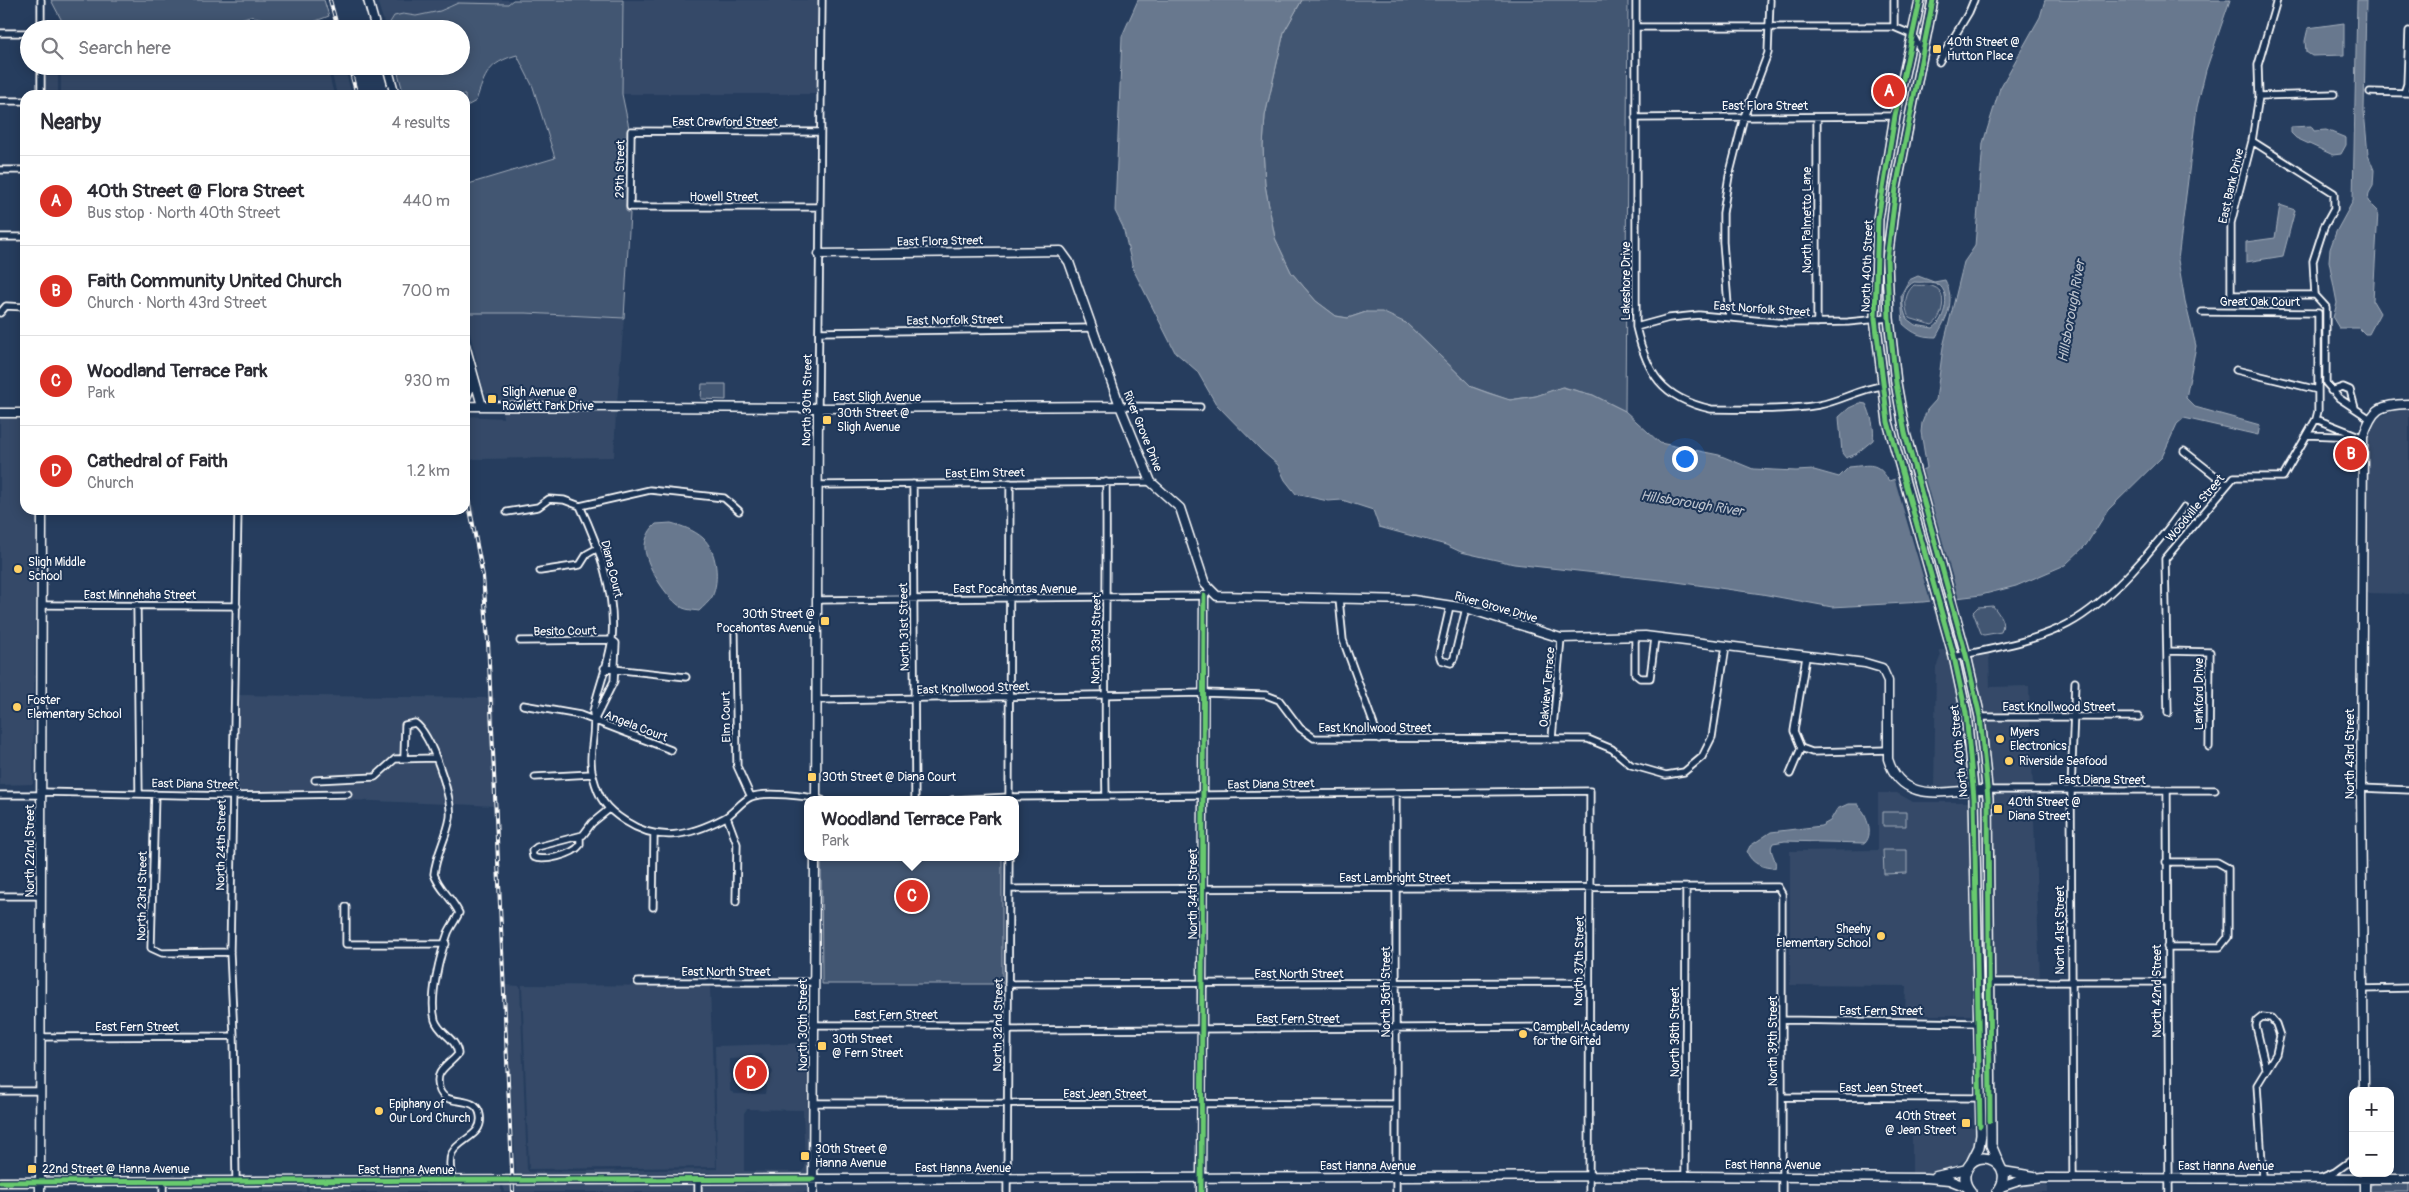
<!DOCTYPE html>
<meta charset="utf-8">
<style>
:root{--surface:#fff;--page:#f2f2f3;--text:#2b2b33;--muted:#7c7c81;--line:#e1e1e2;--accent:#d93025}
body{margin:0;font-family:Pangolin,sans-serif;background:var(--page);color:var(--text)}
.controls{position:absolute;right:15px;bottom:15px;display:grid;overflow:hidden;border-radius:10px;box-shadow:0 2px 12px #0003}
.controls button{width:45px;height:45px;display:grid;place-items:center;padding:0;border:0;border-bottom:1px solid var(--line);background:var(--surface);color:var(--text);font:25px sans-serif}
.you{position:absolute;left:1684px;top:458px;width:18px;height:18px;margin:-12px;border:4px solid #fff;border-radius:50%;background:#1a73e8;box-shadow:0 0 0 8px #1a73e833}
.badge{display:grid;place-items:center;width:32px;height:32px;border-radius:50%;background:var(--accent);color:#fff;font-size:16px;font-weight:700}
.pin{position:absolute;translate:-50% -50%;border:2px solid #fff;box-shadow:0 1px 5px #0006}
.popup{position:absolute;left:804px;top:796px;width:215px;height:65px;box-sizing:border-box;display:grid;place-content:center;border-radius:10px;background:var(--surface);filter:drop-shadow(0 1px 4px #0005);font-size:16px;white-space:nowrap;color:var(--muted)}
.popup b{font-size:19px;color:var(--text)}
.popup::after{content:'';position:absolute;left:50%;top:100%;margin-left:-10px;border:10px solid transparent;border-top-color:var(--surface)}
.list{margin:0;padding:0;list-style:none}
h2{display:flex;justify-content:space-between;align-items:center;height:65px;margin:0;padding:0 20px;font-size:21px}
h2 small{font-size:16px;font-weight:400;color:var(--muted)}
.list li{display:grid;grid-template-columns:32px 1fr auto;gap:15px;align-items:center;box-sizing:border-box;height:90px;padding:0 20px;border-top:1px solid var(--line)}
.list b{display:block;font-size:19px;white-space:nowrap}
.list p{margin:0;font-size:16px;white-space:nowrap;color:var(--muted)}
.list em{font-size:16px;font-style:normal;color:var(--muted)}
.icon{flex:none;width:28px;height:28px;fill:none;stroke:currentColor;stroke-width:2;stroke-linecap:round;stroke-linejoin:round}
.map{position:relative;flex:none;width:2409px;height:1192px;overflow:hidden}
.search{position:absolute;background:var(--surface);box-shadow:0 2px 12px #0003;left:20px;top:20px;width:450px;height:55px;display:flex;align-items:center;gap:12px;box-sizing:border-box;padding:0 18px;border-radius:28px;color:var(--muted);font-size:19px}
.panel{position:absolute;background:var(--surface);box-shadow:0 2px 12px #0003;left:20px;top:90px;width:450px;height:425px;border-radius:15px}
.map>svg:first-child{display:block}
</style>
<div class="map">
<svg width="2409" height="1192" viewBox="0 0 2409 1192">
<rect width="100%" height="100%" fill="#263d5e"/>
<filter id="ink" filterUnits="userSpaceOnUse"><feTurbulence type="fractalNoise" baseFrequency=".02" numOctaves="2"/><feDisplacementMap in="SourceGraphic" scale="10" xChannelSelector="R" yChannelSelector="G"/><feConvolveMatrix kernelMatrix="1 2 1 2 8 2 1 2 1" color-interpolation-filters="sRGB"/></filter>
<g filter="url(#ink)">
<path fill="#344a68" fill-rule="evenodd" d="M377 0H513L508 4 450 5 440 11 416 16 403 14 394 16 386 29Z
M623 0H818L816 94H622Z
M44 66H58V95H44Z
M61 66H327L334 95H61Z
M330 66H344L352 95H337Z
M465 313H526L624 318 617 404 499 403 491 400 484 391Z
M2409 409V594L2365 593 2368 433 2373 423 2381 416 2394 410Z
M502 410 616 411 614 457 474 459 465 464V416L503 418Z
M0 418H25V510H37L33 784 0 785Z
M465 476 476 515 351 510H465Z
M1939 650H1949L1964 716 1970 786 1934 789 1936 667 1941 655Z
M1989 652 1990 687 2029 686 2030 714 1982 713 1970 657Z
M1964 659 1977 717 1984 786H1976L1958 660Z
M236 695 495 698V806L453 804 438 755 427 732 419 721 415 719 406 720 401 724 400 755 393 756 373 774 312 777V784L375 781 396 763 433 762 446 804 300 798 351 797V790L235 792Z
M1984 720 2030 721 2033 786H1991Z
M1878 793H1897L1913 802H1971V1015H1905L1906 986 1790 985V851L1878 850Z
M1977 793 1985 794 1990 986H1981Z
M1991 794H2033L2040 979H1996Z
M505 985 520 986 527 1169 529 1172 717 1169 715 1046 810 1043V1175L516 1176ZM755 1054H761L766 1060V1067H770L773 1072 770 1079 763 1081 766 1086 765 1094H735L730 1091V1059L753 1058ZM747 1109 803 1110 805 1167 802 1172 744 1171V1113Z
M522 985 710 986 716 1167 529 1169Z
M1912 1127H1975V1151L1952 1169 1926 1174H1912Z
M2047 1182V1192H2005L2019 1185Z
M503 1183H695L694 1192H504Z
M701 1183H810V1192H701Z
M264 1184H343L309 1185 306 1187V1192H264Z
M501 1184V1192H309V1188Z"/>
<path fill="#425672" stroke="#a0aab8" d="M51 0H324L329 16 308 24 290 25 250 16 217 26H76L62 21Z
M513 0H623L622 94 629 128 626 211 630 213 624 318 526 313H465V185L555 158 533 87 517 55C488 63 485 74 476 101L465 107V95H404L396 66H461V29H386L394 16 403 14 416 16 440 11 458 3 508 4Z
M1302 0H1628L1625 411 1593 395 1563 387 1536 396 1509 400 1472 387 1406 323 1366 312 1348 318 1336 316 1316 301 1291 272 1275 238 1265 185 1263 147 1265 116 1284 32Z
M1914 285C1920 286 1929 284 1934 287 1949 292 1942 320 1932 325L1909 318C1904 306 1904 294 1914 285Z
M702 384H726V400L701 399Z
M1993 606C1999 614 2006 622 2001 632L1984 635 1981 633 1973 612 1978 607Z
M1906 812V826H1883V812Z
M1883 850H1907V873L1884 874Z
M821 857H1002V984H822Z
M2377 1182H2409V1192H2368L2371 1185Z"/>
<path fill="#67788e" stroke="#a4aebb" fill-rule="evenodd" d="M1138 0H1302L1284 32 1265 116 1263 147 1265 185 1275 238 1291 272 1316 301 1336 316 1348 318 1366 312H1382L1406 323 1472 387 1488 393 1510 400 1536 396 1562 387 1593 395 1625 411 1660 443 1719 455 1753 469 1796 471 1814 470 1839 477 1849 467C1871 465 1877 461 1889 481L1927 468 1921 432 1922 423 1927 410 1936 400 1943 347 1964 262 1975 246 1983 143 2000 88 2040 17 2045 0H2230L2206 70 2197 107 2178 260 2185 301 2196 346 2186 398 2195 407 2260 425 2258 435 2184 418 2177 424 2162 457 2108 510 2086 545 2065 565 2016 586 1981 595 1923 602 1832 607 1762 594 1669 581 1514 564 1461 552 1446 545 1379 527 1373 510 1342 500 1328 501 1296 494 1285 480 1278 465 1262 451 1216 404 1197 371 1175 352 1133 269 1123 227 1115 211 1122 36Z
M2357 0H2366L2364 111 2368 155 2374 170 2373 186 2369 193 2368 201 2378 211 2373 301 2380 313 2369 334H2365L2359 328H2339L2333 318 2337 303 2329 261 2330 249 2336 232 2353 201Z
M2344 23V55L2312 56 2306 52 2305 41 2308 28Z
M2311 126 2314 131 2326 130 2346 138V145L2341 154 2333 155 2296 138 2291 133V127Z
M2280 205 2295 210 2283 256 2246 262V242L2275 238Z
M1918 276 1934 282 1945 280C1956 302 1947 317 1936 337 1921 337 1914 334 1903 324L1901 295 1909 280ZM1914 282C1920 283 1929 281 1935 283 1953 289 1945 321 1933 328L1915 325 1907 319C1901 306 1900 290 1914 282Z
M1860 403 1866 404C1871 414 1875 429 1873 440L1856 454 1846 458 1842 453 1839 417 1849 408Z
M671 523C682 526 694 530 703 538 717 551 720 580 712 597 709 602 703 607 699 611 694 610 687 610 683 608 668 601 643 562 645 545 646 537 650 529 656 524Z
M1848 804H1858C1865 814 1875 832 1865 843L1785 841 1773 843C1767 851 1778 859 1775 868 1763 868 1752 864 1747 852L1750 846 1771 832 1821 826 1830 821 1837 809Z"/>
<path fill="#263d5e" d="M1922 468 1959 600 1931 604 1894 477Z"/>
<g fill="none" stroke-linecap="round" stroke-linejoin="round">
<g stroke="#fff" stroke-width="9">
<path id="minor" d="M41 0V29
M1636 0V327C1647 373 1661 398 1711 409 1747 409 1783 411 1819 405 1841 401 1859 389 1882 386
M2277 0 2258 65 2259 96 2252 141 2231 223V295H2315
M1636 27H1894L1913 35 1921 51
M1894 27V0
M0 33H29
M1939 62 1969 12 1974 0
M2370 92 2409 93
M2404 93 2407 84 2409 31
M41 95V66
M2259 96 2334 94
M0 101H25
M1635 118 1895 116
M1817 118V323
M819 132 631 131 630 207H819
M2252 141 2334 193V209L2324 227 2313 261 2315 295
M0 170H25
M0 237H25
M2315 295 2326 307V383L2339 398 2369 418
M0 313 6 306 25 307
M1729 317 1723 242V213L1729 176 1744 117 1768 53 1770 0
M1636 327 1669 318 1699 315 1787 323 1848 322 1889 318
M819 332 1092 328
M2236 370 2318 390
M2331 391 2343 387 2350 390 2355 408
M1120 406 1200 407
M818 408 822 0
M2316 419 2359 436
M2307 435 2363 437
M2184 451 2226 484
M1106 482C1107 587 1104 691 1106 796
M913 484 915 800
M818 485 1151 482
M580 506C599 546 616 593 612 638 609 663 598 688 593 712 597 733 587 755 593 776 599 799 605 808 625 821 659 843 689 836 724 818 734 813 741 801 751 797 764 791 808 796 822 800
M580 506 650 490 724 498 739 511
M507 512 538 507 549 499 564 500 580 506
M540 571 580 565 587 554 598 548
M1339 599 1343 640 1379 739
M817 600 1204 596 1207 594
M42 605 237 606
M137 605 139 793
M1450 606 1439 654 1441 660 1451 663 1454 658 1466 608
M735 634 737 766 751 797
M1635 636V674L1640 678H1650L1655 638
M520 641 612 640
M2168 651 2210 652 2209 747
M1806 657 1794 731 1801 748 1812 752 1888 750
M1954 657C1990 649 2037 641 2068 624 2110 602 2157 545 2184 507
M604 668 686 677
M817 700 1204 693 1266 695 1279 700 1300 728 1314 738 1588 739 1612 749 1631 765 1666 775 1684 772 1702 757 1712 737 1726 646
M523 705 580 715 671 750
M2168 713 2165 559 2234 477H2283L2316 419 2318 411V313L2202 312
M1980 717H2139
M594 721 614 681 616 643 612 640
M1552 738 1561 638
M404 758 405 725 415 723C431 734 453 798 450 818 447 837 436 854 434 874 439 889 452 898 459 913 456 920 451 926 448 933 440 955 429 997 435 1020 439 1034 457 1038 458 1054 453 1061 445 1065 440 1073 437 1078 438 1083 439 1088 444 1109 476 1093 480 1115 484 1136 460 1138 452 1153 448 1161 451 1172 452 1180
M1790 774 1801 748
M535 777 592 774
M315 780 375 777 395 759 435 758
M2361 788 2409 790
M1988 790H2215
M2167 790 2169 1192
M41 792 231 796 348 794
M1396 793V1192
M155 794 151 948 162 953 230 952
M0 795H41
M952 800 1009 797 1590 791 1589 1192
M1009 800 1010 483
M727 817 737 844 736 902
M580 836V845C573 855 543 862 533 857L532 851 537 847 583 835 592 823 608 810
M2166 862H2217L2228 868V937L2220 947H2167
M1009 889 1778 887 1782 894V1192
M0 896H41
M346 907V944H446
M653 907 654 835
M638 982H814
M1990 982H2167
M1008 984 1589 982
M2362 989 2409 988
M1783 1020 1978 1023
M814 1025H1008
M1008 1030 1588 1027
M40 1037 234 1036
M0 1091H40
M1783 1097 1979 1098
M813 1103 1396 1104
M1685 1176 1686 888
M2073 1177 2071 791 2075 682
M2263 1177 2257 1085 2276 1054 2280 1036 2276 1024 2271 1018 2262 1017 2257 1021 2256 1026 2266 1068
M2323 1177 2335 1172 2353 1159
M163 1181V1192
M236 1181 234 1036 230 952 238 510
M698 1192V1179
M1007 1192 1009 857"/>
</g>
<g stroke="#fff" stroke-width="11">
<path id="tertiary" d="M368 0 376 29
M387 66 395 95
M819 254 1061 251 1069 262 1120 406 1151 482 1180 508 1205 584 1217 596 1413 600 1466 608 1561 638 1645 636 1865 663 1882 668 1888 681V759C1903 808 1950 788 1988 790
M465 345 482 406
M465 400 470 388 472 375
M465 406 818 408 1120 406
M0 413H25
M816 800 818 408
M2364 1091 2361 788 2363 437C2373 408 2379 405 2409 404
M2003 1171 2034 1176
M1936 1176 1967 1169
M0 1182 1685 1176 1927 1178 1949 1180 1967 1187
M2001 1187 2019 1181 2043 1178 2409 1179
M40 1192 42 510
M813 1192 815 857
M1201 1192 1204 596
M2365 1192V1175"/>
</g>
<g stroke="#fff" stroke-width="12">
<path id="secondary" d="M1920 0 1895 116 1878 219 1875 318 1888 422 1954 657 1966 713 1974 798 1981 1134 1979 1147 1971 1163
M1933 0 1896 188 1887 260 1889 318 1896 383 1905 433 1966 655 1980 717 1988 798 1991 1136V1145L2000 1166
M1971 1192C1966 1186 1963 1179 1966 1171 1977 1143 2019 1165 1997 1192"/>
</g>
<use href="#minor" stroke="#1d3557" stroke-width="5.5"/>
<use href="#tertiary" stroke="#1d3557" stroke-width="8"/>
<use href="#secondary" stroke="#1d3557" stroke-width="9"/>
<g stroke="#fff" stroke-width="4">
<path id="rail" d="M330 0 338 29
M349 66 357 95
M465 484 483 576 488 641 513 1192"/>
</g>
<use href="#rail" stroke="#1d3557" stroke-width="2" stroke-dasharray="5.5" stroke-linecap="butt"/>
<g stroke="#1d3557" stroke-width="8">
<path id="cycleway" d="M1920 0 1895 116 1878 219 1875 318 1888 422 1954 657 1966 713 1974 798 1980 1126
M1933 0 1896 188 1887 260 1889 318 1896 383 1905 433 1966 655 1980 717 1988 798 1990 1121
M0 1182 813 1179
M1201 1192 1204 596"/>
</g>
<use href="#cycleway" stroke="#67ca6e" stroke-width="5"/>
</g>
</g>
<g fill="#ffd166" stroke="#1d3557" stroke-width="2">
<rect x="1932" y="44" width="10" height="10" rx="2.5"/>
<rect x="487" y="394" width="10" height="10" rx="2.5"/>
<rect x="822" y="415" width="10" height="10" rx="2.5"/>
<circle cx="18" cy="569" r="5"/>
<rect x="820" y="616" width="10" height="10" rx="2.5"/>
<circle cx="17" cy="707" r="5"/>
<circle cx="2000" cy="739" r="5"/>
<circle cx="2009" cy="761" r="5"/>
<rect x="807" y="772" width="10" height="10" rx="2.5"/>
<rect x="1993" y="804" width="10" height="10" rx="2.5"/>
<circle cx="1881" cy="936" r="5"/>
<circle cx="1523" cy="1034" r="5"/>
<rect x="817" y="1041" width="10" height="10" rx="2.5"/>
<circle cx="379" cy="1111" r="5"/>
<rect x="1961" y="1118" width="10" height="10" rx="2.5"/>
<rect x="800" y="1151" width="10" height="10" rx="2.5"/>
<rect x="27" y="1164" width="10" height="10" rx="2.5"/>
</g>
<g text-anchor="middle" stroke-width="4" stroke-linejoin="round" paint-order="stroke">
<g font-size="12" fill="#fff" stroke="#1d3557" text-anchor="start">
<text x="1947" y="46">40th Street @<tspan x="1947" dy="14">Hutton Place</tspan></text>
<text x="502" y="396">Sligh Avenue @<tspan x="502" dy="14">Rowlett Park Drive</tspan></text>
<text x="837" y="417">30th Street @<tspan x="837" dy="14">Sligh Avenue</tspan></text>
<text x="28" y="566">Sligh Middle<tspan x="28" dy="14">School</tspan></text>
<text x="815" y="618" text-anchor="end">30th Street @<tspan x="815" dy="14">Pocahontas Avenue</tspan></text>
<text x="27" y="704">Foster<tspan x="27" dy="14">Elementary School</tspan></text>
<text x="2010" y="736">Myers<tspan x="2010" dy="14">Electronics</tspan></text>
<text x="2019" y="765">Riverside Seafood</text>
<text x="822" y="781">30th Street @ Diana Court</text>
<text x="2008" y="806">40th Street @<tspan x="2008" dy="14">Diana Street</tspan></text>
<text x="1871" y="933" text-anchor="end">Sheehy<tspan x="1871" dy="14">Elementary School</tspan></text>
<text x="1533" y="1031">Campbell Academy<tspan x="1533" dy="14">for the Gifted</tspan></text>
<text x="832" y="1043">30th Street<tspan x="832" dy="14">@ Fern Street</tspan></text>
<text x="389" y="1108">Epiphany of<tspan x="389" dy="14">Our Lord Church</tspan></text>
<text x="1956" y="1120" text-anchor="end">40th Street<tspan x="1956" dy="14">@ Jean Street</tspan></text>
<text x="815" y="1153">30th Street @<tspan x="815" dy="14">Hanna Avenue</tspan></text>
<text x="42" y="1173">22nd Street @ Hanna Avenue</text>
</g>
<g font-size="12" fill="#fff" stroke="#1d3557">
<text x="1765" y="110">East Flora Street</text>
<text x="725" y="126">East Crawford Street</text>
<text transform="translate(620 169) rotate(-89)" y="4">29th Street</text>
<text transform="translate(2231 186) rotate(-77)" y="4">East Bank Drive</text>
<text x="724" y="201">Howell Street</text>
<text transform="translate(1807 220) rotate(-90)" y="4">North Palmetto Lane</text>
<text transform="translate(940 241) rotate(-1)" y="4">East Flora Street</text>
<text transform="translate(1867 266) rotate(-88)" y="4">North 40th Street</text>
<text transform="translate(1626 281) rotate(-90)" y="4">Lakeshore Drive</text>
<text x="2260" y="306">Great Oak Court</text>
<text transform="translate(1762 309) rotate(4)" y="4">East Norfolk Street</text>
<text transform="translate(955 320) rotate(-1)" y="4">East Norfolk Street</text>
<text x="877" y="401">East Sligh Avenue</text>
<text transform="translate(807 400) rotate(-89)" y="4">North 30th Street</text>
<text transform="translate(1143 431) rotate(68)" y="4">River Grove Drive</text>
<text transform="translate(985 473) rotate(-1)" y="4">East Elm Street</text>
<text transform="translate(2195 508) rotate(-50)" y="4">Woodville Street</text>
<text transform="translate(612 569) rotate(76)" y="4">Diana Court</text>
<text x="1015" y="593">East Pocahontas Avenue</text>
<text x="140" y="599">East Minnehaha Street</text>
<text transform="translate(1496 607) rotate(16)" y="4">River Grove Drive</text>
<text transform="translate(904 627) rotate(-91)" y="4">North 31st Street</text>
<text transform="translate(565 631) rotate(-1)" y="4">Besito Court</text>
<text transform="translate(1096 639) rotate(-89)" y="4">North 33rd Street</text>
<text transform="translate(1547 687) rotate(-85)" y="4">Oakview Terrace</text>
<text transform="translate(973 688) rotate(-2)" y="4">East Knollwood Street</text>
<text transform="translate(2199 694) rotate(-90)" y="4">Lankford Drive</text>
<text x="2059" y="711">East Knollwood Street</text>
<text transform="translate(726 717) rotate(-91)" y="4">Elm Court</text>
<text transform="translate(636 726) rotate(21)" y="4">Angela Court</text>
<text x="1375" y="732">East Knollwood Street</text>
<text transform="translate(1959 751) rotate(-96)" y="4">North 40th Street</text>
<text transform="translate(2350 754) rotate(-90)" y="4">North 43rd Street</text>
<text x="2102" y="784">East Diana Street</text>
<text transform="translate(195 784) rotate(1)" y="4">East Diana Street</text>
<text transform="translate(1271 784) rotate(-1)" y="4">East Diana Street</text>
<text transform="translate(221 845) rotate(-89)" y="4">North 24th Street</text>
<text transform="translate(30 851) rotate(-90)" y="4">North 22nd Street</text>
<text x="1395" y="882">East Lambright Street</text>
<text transform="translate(1193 894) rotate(-90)" y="4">North 34th Street</text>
<text transform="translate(142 896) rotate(-89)" y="4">North 23rd Street</text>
<text transform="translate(2060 930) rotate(-90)" y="4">North 41st Street</text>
<text transform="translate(1579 961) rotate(-89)" y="4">North 37th Street</text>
<text x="726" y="976">East North Street</text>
<text x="1299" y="978">East North Street</text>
<text transform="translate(2157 991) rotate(-90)" y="4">North 42nd Street</text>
<text transform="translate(1386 992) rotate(-90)" y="4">North 36th Street</text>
<text x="1881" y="1015">East Fern Street</text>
<text x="896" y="1019">East Fern Street</text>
<text x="1298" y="1023">East Fern Street</text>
<text transform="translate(803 1025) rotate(-90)" y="4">North 30th Street</text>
<text transform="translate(998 1025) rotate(-89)" y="4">North 32nd Street</text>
<text x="137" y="1031">East Fern Street</text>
<text transform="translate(1675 1032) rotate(-90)" y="4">North 38th Street</text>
<text transform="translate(1773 1041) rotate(-90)" y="4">North 39th Street</text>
<text x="1881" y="1092">East Jean Street</text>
<text x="1105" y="1098">East Jean Street</text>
<text x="1773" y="1169">East Hanna Avenue</text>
<text x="1368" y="1170">East Hanna Avenue</text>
<text x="2226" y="1170">East Hanna Avenue</text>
<text x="963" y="1172">East Hanna Avenue</text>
<text x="406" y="1174">East Hanna Avenue</text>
</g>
<g font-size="14" font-style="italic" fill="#bbc2cc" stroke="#1d3557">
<text transform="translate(2071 311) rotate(-80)" y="5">Hillsborough River</text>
<text transform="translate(1692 503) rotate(9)" y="5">Hillsborough River</text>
</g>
</g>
</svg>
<div class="controls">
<button>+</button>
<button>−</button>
</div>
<div class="you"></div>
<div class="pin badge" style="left:1889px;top:91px">A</div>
<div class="pin badge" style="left:2351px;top:454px">B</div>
<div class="pin badge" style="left:912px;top:896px">C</div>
<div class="popup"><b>Woodland Terrace Park</b>Park</div>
<div class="pin badge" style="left:751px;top:1073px">D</div>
<div class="search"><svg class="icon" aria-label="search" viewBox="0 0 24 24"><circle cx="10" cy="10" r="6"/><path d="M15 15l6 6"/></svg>Search here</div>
<section class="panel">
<h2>Nearby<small>4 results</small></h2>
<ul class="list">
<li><span class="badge">A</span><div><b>40th Street @ Flora Street</b><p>Bus stop · North 40th Street</p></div><em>440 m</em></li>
<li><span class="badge">B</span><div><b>Faith Community United Church</b><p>Church · North 43rd Street</p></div><em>700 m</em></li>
<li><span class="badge">C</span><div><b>Woodland Terrace Park</b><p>Park</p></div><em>930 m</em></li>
<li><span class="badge">D</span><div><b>Cathedral of Faith</b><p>Church</p></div><em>1.2 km</em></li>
</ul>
</section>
</div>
